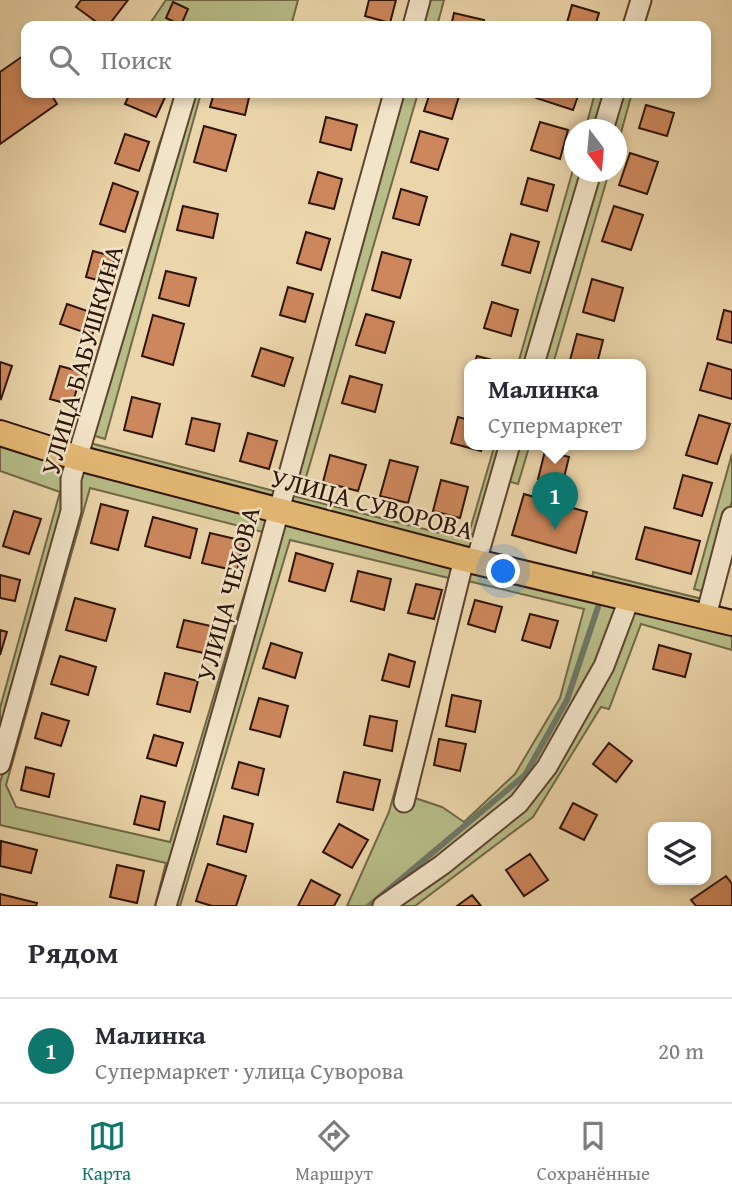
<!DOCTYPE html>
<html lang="ru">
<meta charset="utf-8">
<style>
:root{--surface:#fff;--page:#f7f7f7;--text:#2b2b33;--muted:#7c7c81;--line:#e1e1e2;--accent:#0f766e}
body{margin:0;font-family:"Gentium Book Plus",serif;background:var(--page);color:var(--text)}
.controls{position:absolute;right:21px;bottom:21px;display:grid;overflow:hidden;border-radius:14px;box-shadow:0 4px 10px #0003}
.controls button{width:63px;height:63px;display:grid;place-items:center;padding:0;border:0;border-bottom:2px solid var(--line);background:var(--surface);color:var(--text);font:35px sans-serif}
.compass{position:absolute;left:564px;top:119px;width:63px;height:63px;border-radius:50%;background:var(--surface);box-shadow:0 4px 10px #0003;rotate:164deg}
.you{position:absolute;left:504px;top:572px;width:24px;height:24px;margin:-18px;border:5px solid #fff;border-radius:50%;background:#1a73e8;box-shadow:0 0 0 10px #1a73e833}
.badge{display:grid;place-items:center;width:46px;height:46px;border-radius:50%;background:var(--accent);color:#fff;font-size:23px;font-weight:700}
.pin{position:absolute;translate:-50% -58px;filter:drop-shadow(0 2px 4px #0008)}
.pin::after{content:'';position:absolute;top:37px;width:24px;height:21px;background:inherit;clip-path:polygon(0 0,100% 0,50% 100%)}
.popup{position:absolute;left:464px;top:359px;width:182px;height:91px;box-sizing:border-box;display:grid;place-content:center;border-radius:14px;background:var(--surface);filter:drop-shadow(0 2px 5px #0005);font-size:23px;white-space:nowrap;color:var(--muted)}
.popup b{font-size:26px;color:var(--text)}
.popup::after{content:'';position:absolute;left:50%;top:100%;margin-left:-14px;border:14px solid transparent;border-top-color:var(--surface)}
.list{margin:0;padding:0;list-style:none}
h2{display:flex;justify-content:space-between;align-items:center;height:91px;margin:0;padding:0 28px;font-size:30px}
h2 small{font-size:23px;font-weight:400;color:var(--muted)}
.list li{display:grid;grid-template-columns:46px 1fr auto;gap:21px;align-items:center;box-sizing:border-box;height:105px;padding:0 28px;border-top:2px solid var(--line)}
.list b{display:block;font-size:26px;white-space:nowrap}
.list p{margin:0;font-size:23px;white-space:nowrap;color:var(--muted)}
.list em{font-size:23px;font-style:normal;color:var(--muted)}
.icon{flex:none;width:38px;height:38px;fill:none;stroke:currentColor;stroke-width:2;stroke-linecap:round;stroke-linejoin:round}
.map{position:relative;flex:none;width:732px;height:906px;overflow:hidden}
.search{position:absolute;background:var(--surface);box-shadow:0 4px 10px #0003;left:21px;right:21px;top:21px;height:77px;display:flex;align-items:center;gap:18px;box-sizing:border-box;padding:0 24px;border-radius:14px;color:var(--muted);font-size:26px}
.sheet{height:196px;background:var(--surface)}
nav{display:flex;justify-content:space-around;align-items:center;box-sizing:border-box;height:98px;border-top:2px solid var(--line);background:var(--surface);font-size:19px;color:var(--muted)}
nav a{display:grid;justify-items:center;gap:4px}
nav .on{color:var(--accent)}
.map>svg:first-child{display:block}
</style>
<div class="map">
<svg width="732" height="906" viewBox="0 0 732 906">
<rect width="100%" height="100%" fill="#ebd5aa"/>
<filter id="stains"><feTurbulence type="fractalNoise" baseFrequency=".00286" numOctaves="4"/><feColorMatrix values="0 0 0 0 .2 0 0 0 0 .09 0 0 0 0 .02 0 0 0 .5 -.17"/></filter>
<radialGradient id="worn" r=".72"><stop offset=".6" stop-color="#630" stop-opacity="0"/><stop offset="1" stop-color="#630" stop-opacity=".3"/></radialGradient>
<path fill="#b7bd88" stroke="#726847" stroke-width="2" fill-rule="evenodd" d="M166 0H298L291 26H160L151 22Z
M427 0H444L437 26H420Z
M178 93 80 432 75 431 159 144Z
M190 93H201L105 439 92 435Z
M401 93H418L302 491 290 488Z
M595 93H606L595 129 585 130Z
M620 93H632L617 147 616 130H609Z
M574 166V172H583L526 364H518Z
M596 172H609L553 364H539Z
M0 442 59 460 68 495 0 744V708L60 492 0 471Z
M90 443 278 492 276 499 89 450Z
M495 444H502L474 535 469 533Z
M515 444H530L518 484 505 480Z
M732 454V501L705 592 694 589Z
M85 468 267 516 270 524 162 906H155L166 863 0 825V783L76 512V479ZM90 488 263 532 170 842 16 807 6 785Z
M289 495 472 541 470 549 287 502Z
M287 521 471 570 732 631V650L641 624 609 709 601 707 533 817 415 906H347L389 812 453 579 290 540 180 906H171L279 527ZM468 581 584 609 560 698 515 774 464 822 442 807 412 797Z
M593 572 702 599 698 605 592 579Z"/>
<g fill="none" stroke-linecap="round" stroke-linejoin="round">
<path stroke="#6e7766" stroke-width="6" d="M369 906 525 775 567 700 598 607"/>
</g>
<path fill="#cd875c" stroke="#2e1406" stroke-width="2" d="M81 0H128L108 26H102L76 7Z
M369 0H396L390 23 365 16Z
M173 2 188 9 181 25 166 18Z
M572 5 599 13 595 26H566Z
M454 13 484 20 482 26H451Z
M23 56 26 60V93H50L57 104 0 144V72Z
M130 93H167L156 117 125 104Z
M214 93H250L245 115 210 107Z
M430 93H460L452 119 424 111Z
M538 93H579L573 110 536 98Z
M646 105 674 113 667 136 639 128Z
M326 117 357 125 351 150 320 142Z
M540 122 568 130 560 159 531 150Z
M204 126 236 135 226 171 194 162Z
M420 131 448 139 438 170 411 162Z
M125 134 149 142 139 171 115 163Z
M630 153 658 162 647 194 619 185Z
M318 172 342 179 334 209 309 203Z
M528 178 554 185 547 211 521 204Z
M113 183 138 192 125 232 100 224Z
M401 189 427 197 419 225 393 218Z
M183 206 218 214 213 238 177 230Z
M614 206 643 215 631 250 602 241Z
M306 232 330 239 321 270 297 263Z
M511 234 539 242 530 273 502 265Z
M93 251 115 257 109 283 86 277Z
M382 252 411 260 400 298 372 290Z
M166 271 196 278 189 306 159 298Z
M592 279 623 288 614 321 583 312Z
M288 287 313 294 305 322 280 315Z
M492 302 518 310 511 336 484 328Z
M67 304 99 315 92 335 60 324Z
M724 310 732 312V343L717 339Z
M366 314 394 322 385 353 356 345Z
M153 315 184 324 173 365 142 356Z
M577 334 603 340 597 364H569Z
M261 348 293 358 284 386 252 376Z
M477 356 504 363 474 364Z
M0 362 12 366 1 399 0 398Z
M708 363 732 370V399L700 390Z
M60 366 82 372 72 405 50 399Z
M350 376 382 385 375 412 342 403Z
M132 397 160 404 152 437 124 430Z
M699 415 730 424 717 464 686 455Z
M458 417 469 420V444H482L481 451 451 443Z
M192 418 220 424 214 451 186 444Z
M248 433 277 441 269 469 240 461Z
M545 451 569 457 562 486 538 479Z
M330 455 366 465 358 491 323 482Z
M390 460 418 467 408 503 380 496Z
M683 475 712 483 702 516 674 508Z
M441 480 468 487 460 518 433 511Z
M524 494 587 512 576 553 512 535Z
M101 504 128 511 118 550 91 543Z
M14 511 41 519 29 554 3 546Z
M153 517 197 529 190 558 145 546Z
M645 527 700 541 691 574 636 559Z
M210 533 244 541 237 571 202 563Z
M296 553 333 564 325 591 289 581Z
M358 571 391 579 384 610 351 601Z
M0 575 20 580 15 601 0 598Z
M416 584 442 590 434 619 408 613Z
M75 598 115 609 106 641 66 630Z
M475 600 502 607 495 632 468 624Z
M530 614 558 621 550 648 522 640Z
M184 620 215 627 208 654 177 647Z
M0 630 7 632 0 655Z
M271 643 302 653 295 678 263 668Z
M659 645 691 654 685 677 653 669Z
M389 654 415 662 409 687 382 680Z
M60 656 96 667 88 695 51 684Z
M165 673 198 681 190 712 157 704Z
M452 695 481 701 475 732 446 726Z
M259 698 288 706 280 737 250 729Z
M42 713 69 721 61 746 35 738Z
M370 716 397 721 392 751 364 745Z
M154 735 183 743 176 766 147 758Z
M439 739 466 744 460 771 434 765Z
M609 743 632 761 616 782 593 764Z
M239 762 264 769 258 795 232 788Z
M26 767 54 774 49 797 21 790Z
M344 772 380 780 373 810 337 802Z
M141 796 165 802 159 830 134 824Z
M573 803 597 815 584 840 560 828Z
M224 816 253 824 246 852 217 844Z
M339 824 368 840 352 868 323 852Z
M1 841 37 850 31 873 0 866Z
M530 854 548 880 524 896 506 870Z
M208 864 246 876 236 906H212L196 901Z
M117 865 144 871 137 903 110 897Z
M726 876 732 884V906H696L691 900Z
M311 880 340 895 334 906H298Z
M0 894 37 903 36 906H0Z
M472 895 481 906H457Z"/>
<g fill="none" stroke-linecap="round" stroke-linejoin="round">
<g stroke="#5d442f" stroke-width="23">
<path id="minor" d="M413 26 420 0
M633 26 641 0
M603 130 614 93
M534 364 591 172
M476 562 510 444
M706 616 732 517
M0 764 71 511V479L186 93
M404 802 464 559
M166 906C247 636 318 364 394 93
M383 906 442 865 519 803 547 767 604 666 630 597"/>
</g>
<g stroke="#2e1406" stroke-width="28">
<path id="major" d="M0 433 78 458 464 559 732 623"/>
</g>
<use href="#minor" stroke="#f2e4c8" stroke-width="19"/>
<use href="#major" stroke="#e6ba75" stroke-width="24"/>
</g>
<g text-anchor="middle" stroke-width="5" stroke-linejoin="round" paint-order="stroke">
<g font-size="26" fill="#2e1406" stroke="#f2e4c8">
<text transform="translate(82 360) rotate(-74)" y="9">УЛИЦА БАБУШКИНА</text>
<text transform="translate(372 504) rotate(15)" y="9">УЛИЦА СУВОРОВА</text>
<text transform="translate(228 594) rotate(-75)" y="9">УЛИЦА ЧЕХОВА</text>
</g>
</g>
<rect width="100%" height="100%" filter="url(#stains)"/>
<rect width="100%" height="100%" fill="url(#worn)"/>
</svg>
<div class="controls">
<button><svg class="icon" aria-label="layers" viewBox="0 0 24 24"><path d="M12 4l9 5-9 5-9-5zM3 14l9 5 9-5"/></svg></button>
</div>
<svg class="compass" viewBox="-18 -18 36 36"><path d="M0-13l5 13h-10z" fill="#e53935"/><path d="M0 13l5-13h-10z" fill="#7c7c81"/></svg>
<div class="you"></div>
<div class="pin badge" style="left:555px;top:530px">1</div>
<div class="popup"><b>Малинка</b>Супермаркет</div>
<div class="search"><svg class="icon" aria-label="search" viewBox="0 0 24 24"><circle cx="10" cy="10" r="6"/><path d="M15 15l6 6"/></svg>Поиск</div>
</div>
<section class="sheet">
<h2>Рядом<small></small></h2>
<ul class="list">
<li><span class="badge">1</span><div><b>Малинка</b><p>Супермаркет · улица Суворова</p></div><em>20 m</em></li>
</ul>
</section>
<nav>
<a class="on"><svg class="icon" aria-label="map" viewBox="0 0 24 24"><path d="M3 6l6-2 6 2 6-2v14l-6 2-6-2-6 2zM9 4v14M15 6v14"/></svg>Карта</a>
<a><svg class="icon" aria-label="directions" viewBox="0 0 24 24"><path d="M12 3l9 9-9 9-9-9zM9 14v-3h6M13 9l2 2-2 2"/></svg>Маршрут</a>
<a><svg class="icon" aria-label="saved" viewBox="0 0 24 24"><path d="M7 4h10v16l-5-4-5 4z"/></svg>Сохранённые</a>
</nav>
